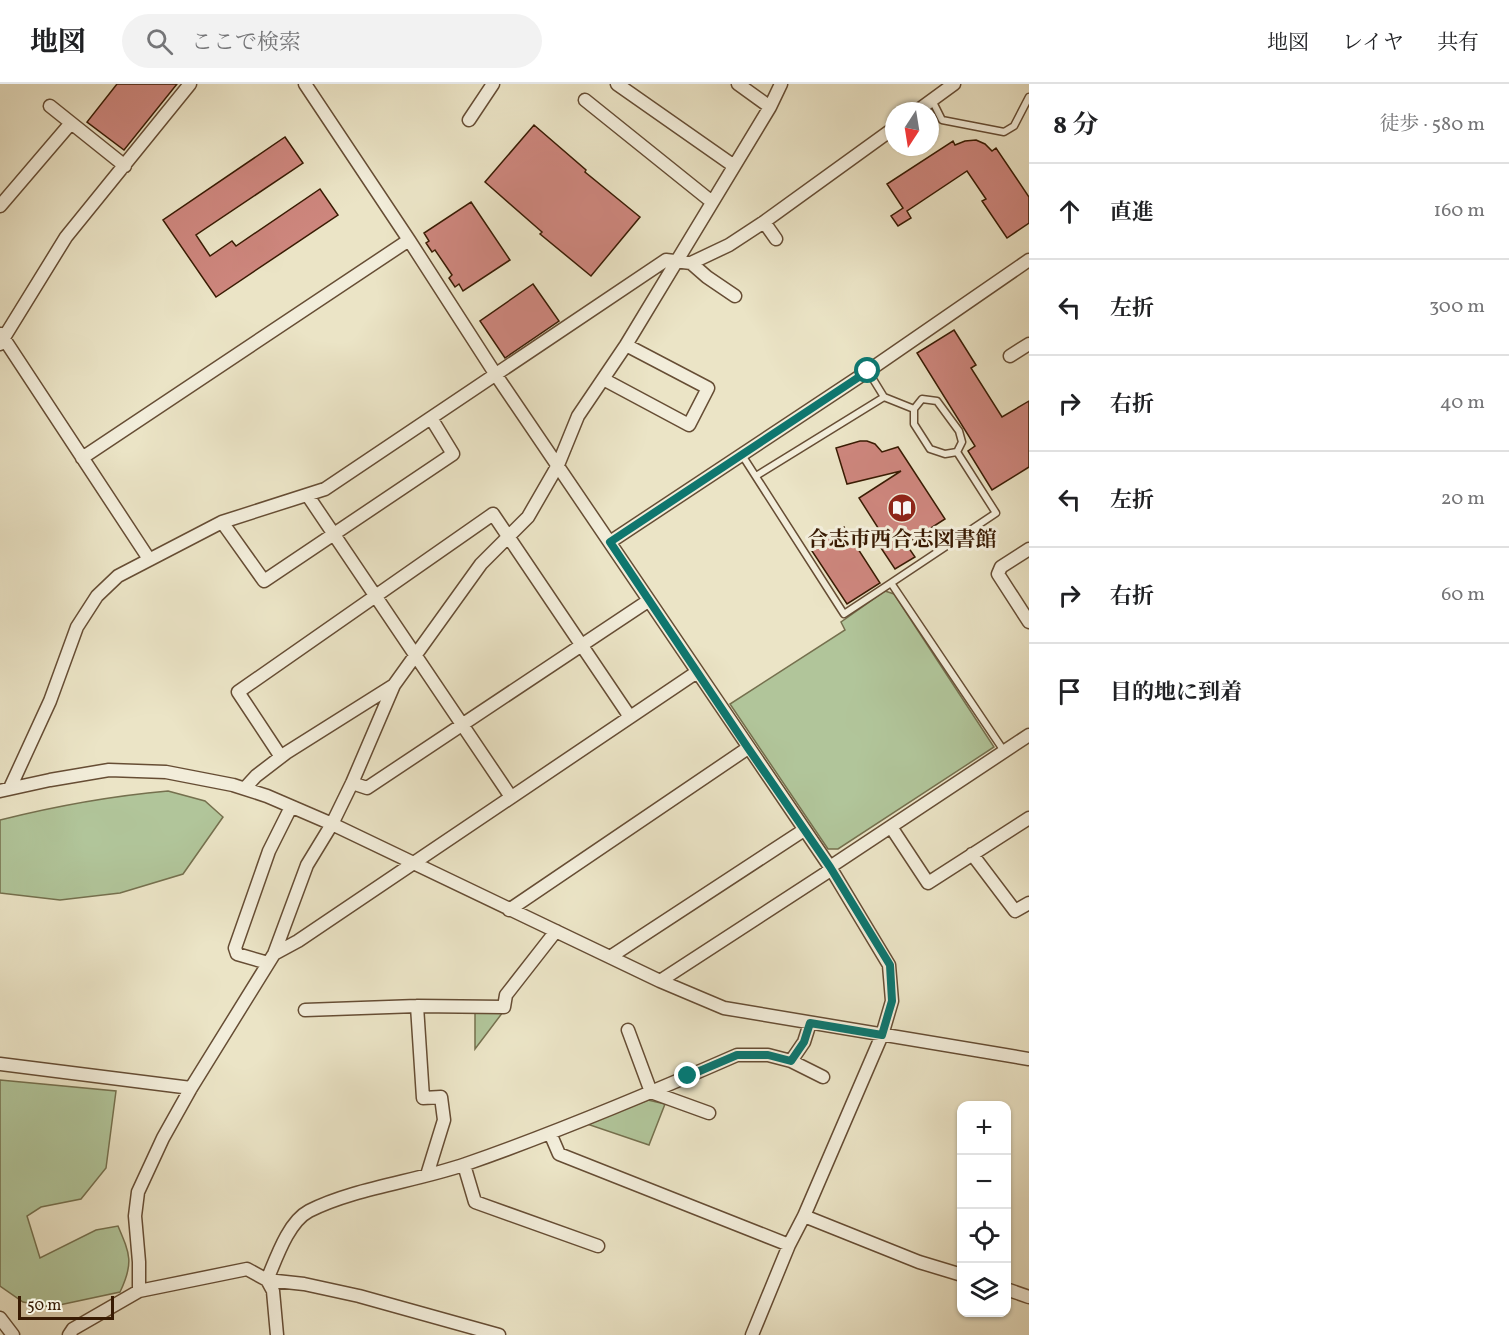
<!DOCTYPE html>
<html lang="ja">
<meta charset="utf-8">
<style>
:root{--surface:#fff;--page:#f2f2f2;--text:#202124;--muted:#757577;--line:#e0e0e0}
body{margin:0;font-family:Vollkorn,"Noto Serif JP",serif;background:var(--page);color:var(--text)}
.controls{position:absolute;right:18px;bottom:18px;display:grid;overflow:hidden;border-radius:12px;box-shadow:0 2px 4px #0004}
.controls button{width:54px;height:54px;display:grid;place-items:center;padding:0;border:0;border-bottom:2px solid var(--line);background:var(--surface);color:var(--text);font:30px sans-serif}
.compass{position:absolute;left:885px;top:18px;width:54px;height:54px;border-radius:50%;background:var(--surface);box-shadow:0 2px 4px #0004;rotate:192deg}
.scale{position:absolute;left:18px;bottom:15px;width:96px;box-sizing:border-box;padding-left:6px;border:3px solid #391b03;border-top:0;font-size:16px;line-height:21px;white-space:nowrap;color:#391b03;-webkit-text-stroke:4px #f2edda;paint-order:stroke}
.stop{position:absolute;width:18px;height:18px;margin:-14px;border:4px solid #0f766e;border-radius:50%;background:#fff}
.stop.end{background:#0f766e;border-color:#fff;box-shadow:0 2px 6px #0008}
.list{margin:0;padding:0;list-style:none}
h2{display:flex;justify-content:space-between;align-items:center;height:78px;margin:0;padding:0 24px;font-size:26px}
h2 small{font-size:20px;font-weight:400;color:var(--muted)}
.list li{display:grid;grid-template-columns:39px 1fr auto;gap:18px;align-items:center;box-sizing:border-box;height:96px;padding:0 24px;border-top:2px solid var(--line)}
.list b{display:block;font-size:22px;white-space:nowrap}
.list em{font-size:20px;font-style:normal;color:var(--muted)}
.icon{flex:none;width:33px;height:33px;fill:none;stroke:currentColor;stroke-width:2;stroke-linecap:round;stroke-linejoin:round}
.map{position:relative;flex:none;width:1029px;height:1251px;overflow:hidden}
header{display:flex;align-items:center;gap:36px;box-sizing:border-box;height:84px;padding:0 30px;background:var(--surface);border-bottom:2px solid var(--line)}
header strong{font-size:28px}
nav{display:flex;gap:33px;margin-inline-start:auto;font-size:21px}
.search{width:420px;height:54px;background:var(--page);display:flex;align-items:center;gap:15px;box-sizing:border-box;padding:0 21px;border-radius:33px;color:var(--muted);font-size:22px}
main{display:flex}
aside{flex:1;background:var(--surface)}
.map>svg:first-child{display:block}
</style>
<header>
<strong>地図</strong>
<div class="search"><svg class="icon" aria-label="search" viewBox="0 0 24 24"><circle cx="10" cy="10" r="6"/><path d="M15 15l6 6"/></svg>ここで検索</div>
<nav><a>地図</a><a>レイヤ</a><a>共有</a></nav>
</header>
<main>
<div class="map">
<svg width="1029" height="1251" viewBox="0 0 1029 1251">
<rect width="100%" height="100%" fill="#ebe4c6"/>
<filter id="stains"><feTurbulence type="fractalNoise" baseFrequency=".00333" numOctaves="4"/><feColorMatrix values="0 0 0 0 .2 0 0 0 0 .09 0 0 0 0 .02 0 0 0 .5 -.17"/></filter>
<radialGradient id="worn" r=".72"><stop offset=".6" stop-color="#630" stop-opacity="0"/><stop offset="1" stop-color="#630" stop-opacity=".3"/></radialGradient>
<path fill="#b1c59a" stroke="#75704e" stroke-width="1.5" d="M885 507 894 510 994 663 838 765H828L730 620 845 546 841 538Z
M168 707 205 717 223 733 183 790 120 809 60 816 0 809V736C56 722 111 712 168 707Z
M475 926 503 928 475 965Z
M0 996 116 1007 106 1084 81 1115 41 1123 27 1132 40 1174 96 1146 118 1142C130 1170 134 1179 120 1208L50 1223 23 1218 0 1202Z
M648 1016 665 1020 649 1061 587 1040Z"/>
<path fill="#cd867d" stroke="#391b03" stroke-width="1.5" d="M117 0H177L124 66 87 38Z
M534 41 586 86 585 88 640 133 591 192 540 150 542 148 485 98Z
M285 53 303 79 196 151 210 172 232 157 236 162 320 105 338 131 216 213 163 136Z
M976 56 985 60 992 67 996 64 1029 113V139L1007 154 982 117 986 115 967 87 907 127 911 134 898 142 891 132 903 124 887 100 953 57 955 61 965 57Z
M471 118 510 176 463 207 459 200 455 203 449 194 452 191 435 166 432 168 426 159 429 157 424 149Z
M533 200 559 237 505 274 480 237Z
M954 246 976 281 971 284 1002 333 1029 317V383L992 406 968 367 975 362 917 269Z
M860 357H867L875 360 882 368 898 363 945 435 906 460 915 473 895 485 875 455 882 450 859 414 901 387 847 400 836 364Z
M844 443 851 454 857 450 864 461 858 465 880 499 847 520 810 464Z"/>
<g fill="none" stroke-linecap="round" stroke-linejoin="round">
<g stroke="#664d34" stroke-width="9">
<path id="service" d="M932 16 942 36 1004 48 1014 42 1029 13
M868 287 884 313 914 325
M922 315 937 317 959 347 962 358 957 368 945 370 930 365 914 340V325Z
M957 368 996 429 891 499 1004 667
M742 371 844 530 891 499
M756 392 884 313"/>
</g>
<g stroke="#664d34" stroke-width="15">
<path id="minor" d="M305 0 409 156 496 291 830 783 889 881 892 917 882 951 804 1132 789 1161 752 1251
M617 0 734 82
M738 0 770 23
M585 16 712 118
M50 22 125 82
M917 27 954 0
M469 36 493 0
M0 122 71 39
M764 138 776 155
M691 179 707 193 735 212
M1 250 149 475
M0 260 66 153 190 0
M1010 272 1029 260
M603 295 689 341 708 304 626 261
M82 374 409 156
M308 412 511 713
M222 438 264 497 453 370 431 334
M610 458 868 287 1029 176
M1029 465 1001 483 998 490 1029 538
M281 673 238 608 493 430 630 633
M352 699 367 704 648 517
M10 704 50 617 77 543 97 512 118 492 222 438 325 405 666 176 691 179 729 161 764 138 894 44
M245 704 256 692 286 669 394 601
M0 707 50 696 109 686 166 688 233 701 267 712 332 740 660 897 724 924 1029 975
M891 743 928 799 1029 734
M972 770 1015 827 1029 819
M509 826 748 664
M274 870 298 857 697 588
M610 873 804 746
M268 879 237 870 235 864 269 767 291 723
M660 897 826 789 830 783 1029 651
M417 922 423 1014 441 1013 444 1036 427 1091
M305 926 417 922 504 923 506 911 556 847
M628 946 651 1008 709 1029
M791 977 823 993
M0 980 191 1004
M550 1049 559 1070 789 1161
M464 1081 475 1118 598 1162
M804 1132 919 1178 962 1191
M267 1196C276 1175 288 1138 309 1127 354 1104 418 1097 466 1080 558 1048 648 1010 737 971H768L791 977 804 958 810 939
M267 1196 273 1207 277 1251
M1006 1205 1029 1213
M139 1207V1178L135 1132 138 1108 163 1054 191 1004 274 870 307 781 332 740 352 699 394 601 481 480 528 433 558 381 578 332 626 261 770 23 781 0
M0 1234 13 1251
M69 1251 73 1245 139 1207 247 1185 267 1196 304 1200 359 1212 499 1251"/>
</g>
<use href="#service" stroke="#f2edda" stroke-width="6"/>
<use href="#minor" stroke="#f2edda" stroke-width="12"/>
</g>
<g fill="none" stroke-linecap="round" stroke-linejoin="round">
<path stroke="#0f766e" stroke-width="8" d="M688 992 737 971H768L791 977 804 958 810 939 882 951 892 917 890 881 830 783 748 664 610 458 868 287"/>
</g>
<defs>
<g id="library-disc" transform="scale(1.5)"><circle r="9.5" fill="#8f2418" stroke="#f2edda"/><path d="M-6-4Q-3-5.5-.7-3.5V5Q-3 3-6 4ZM6-4Q3-5.5 .7-3.5V5Q3 3 6 4Z" fill="#fff"/></g>
</defs>
<g fill-rule="evenodd">
<use href="#library-disc" x="902" y="424"/>
</g>
<g text-anchor="middle" stroke-width="6" stroke-linejoin="round" paint-order="stroke">
<g font-size="21" font-weight="bold" fill="#391b03" stroke="#f2edda">
<text x="902" y="462">合志市西合志図書館</text>
</g>
</g>
<rect width="100%" height="100%" filter="url(#stains)"/>
<rect width="100%" height="100%" fill="url(#worn)"/>
</svg>
<div class="controls">
<button>+</button>
<button>−</button>
<button><svg class="icon" aria-label="locate" viewBox="0 0 24 24"><circle cx="12" cy="12" r="6"/><path d="M12 2v4M12 18v4M2 12h4M18 12h4"/></svg></button>
<button><svg class="icon" aria-label="layers" viewBox="0 0 24 24"><path d="M12 4l9 5-9 5-9-5zM3 14l9 5 9-5"/></svg></button>
</div>
<svg class="compass" viewBox="-18 -18 36 36"><path d="M0-13l5 13h-10z" fill="#e53935"/><path d="M0 13l5-13h-10z" fill="#757577"/></svg>
<div class="scale">50 m</div>
<div class="stop" style="left:868px;top:287px"></div>
<div class="stop end" style="left:688px;top:992px"></div>
</div>
<aside>
<h2>8 分<small>徒歩 · 580 m</small></h2>
<ul class="list">
<li><svg class="icon" aria-label="ahead" viewBox="0 0 24 24"><path d="M12 20V5M6 11l6-6 6 6"/></svg><div><b>直進</b></div><em>160 m</em></li>
<li><svg class="icon" aria-label="left" viewBox="0 0 24 24"><path d="M17 20v-9H6M10 6l-5 5 5 5"/></svg><div><b>左折</b></div><em>300 m</em></li>
<li><svg class="icon" aria-label="right" viewBox="0 0 24 24"><path d="M7 20v-9h11M14 6l5 5-5 5"/></svg><div><b>右折</b></div><em>40 m</em></li>
<li><svg class="icon" aria-label="left" viewBox="0 0 24 24"><path d="M17 20v-9H6M10 6l-5 5 5 5"/></svg><div><b>左折</b></div><em>20 m</em></li>
<li><svg class="icon" aria-label="right" viewBox="0 0 24 24"><path d="M7 20v-9h11M14 6l5 5-5 5"/></svg><div><b>右折</b></div><em>60 m</em></li>
<li><svg class="icon" aria-label="arrive" viewBox="0 0 24 24"><path d="M6 21V4h12l-3 4 3 4H6"/></svg><div><b>目的地に到着</b></div></li>
</ul>
</aside>
</main>
